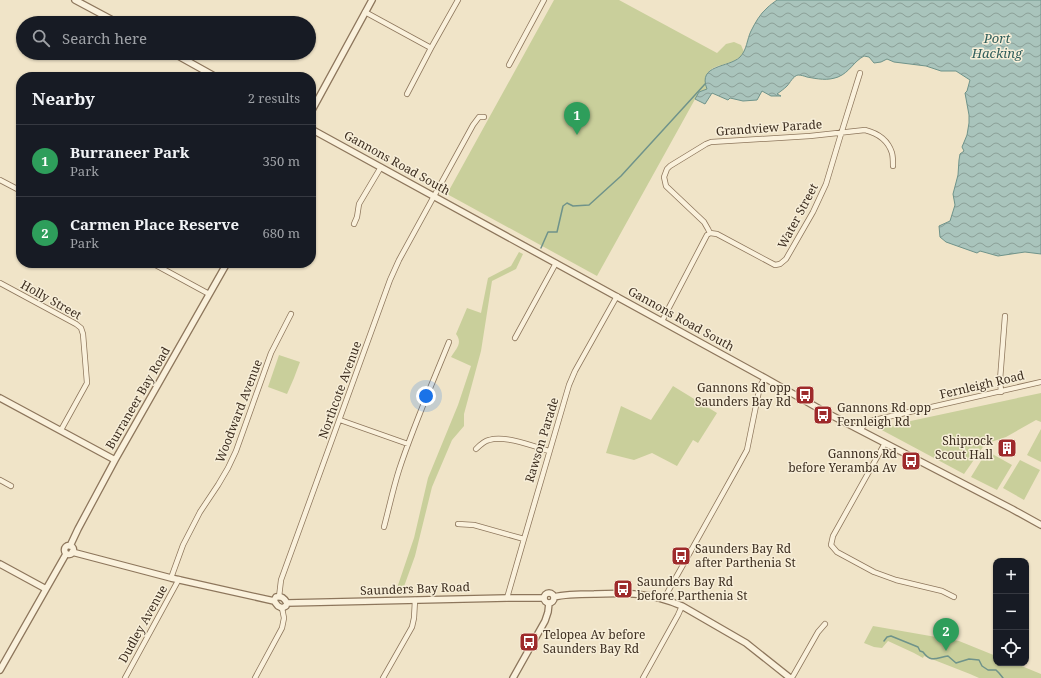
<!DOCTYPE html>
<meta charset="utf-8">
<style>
:root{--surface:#171b24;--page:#20242c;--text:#f1f3f6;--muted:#9ea1a6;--line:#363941;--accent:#cc999b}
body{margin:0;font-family:"Noto Serif",serif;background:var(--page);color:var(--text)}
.controls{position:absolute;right:12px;bottom:12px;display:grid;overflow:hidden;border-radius:8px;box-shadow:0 1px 3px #0004}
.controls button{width:36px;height:36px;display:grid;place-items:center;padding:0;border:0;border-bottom:1px solid var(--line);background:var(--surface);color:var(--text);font:20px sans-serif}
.you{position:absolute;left:426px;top:396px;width:14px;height:14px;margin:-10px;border:3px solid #fff;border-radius:50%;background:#1a73e8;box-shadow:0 0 0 6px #1a73e833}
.badge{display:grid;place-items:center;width:26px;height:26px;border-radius:50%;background:var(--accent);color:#fff;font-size:13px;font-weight:700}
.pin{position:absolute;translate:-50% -33px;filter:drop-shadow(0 1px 2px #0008)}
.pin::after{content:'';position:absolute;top:21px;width:14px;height:12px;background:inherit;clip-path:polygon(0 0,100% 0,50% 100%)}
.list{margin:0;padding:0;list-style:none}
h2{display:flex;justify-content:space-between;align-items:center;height:52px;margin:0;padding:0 16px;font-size:17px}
h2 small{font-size:13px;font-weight:400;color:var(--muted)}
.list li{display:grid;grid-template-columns:26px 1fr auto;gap:12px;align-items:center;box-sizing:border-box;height:72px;padding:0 16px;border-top:1px solid var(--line)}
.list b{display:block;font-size:15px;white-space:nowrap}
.list p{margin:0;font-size:13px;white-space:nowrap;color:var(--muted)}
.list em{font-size:13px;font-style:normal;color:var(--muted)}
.icon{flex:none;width:22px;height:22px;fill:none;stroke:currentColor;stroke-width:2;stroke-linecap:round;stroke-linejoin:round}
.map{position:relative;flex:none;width:1041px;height:678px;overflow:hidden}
.search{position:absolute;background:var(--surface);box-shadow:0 1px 3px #0004;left:16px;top:16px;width:300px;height:44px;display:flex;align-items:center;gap:10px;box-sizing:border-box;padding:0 14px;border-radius:22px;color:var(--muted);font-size:15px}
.panel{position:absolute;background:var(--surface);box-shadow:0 1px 3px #0004;left:16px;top:72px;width:300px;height:196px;border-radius:16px}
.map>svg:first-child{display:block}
</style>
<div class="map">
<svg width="1041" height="678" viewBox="0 0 1041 678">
<defs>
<pattern id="water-waves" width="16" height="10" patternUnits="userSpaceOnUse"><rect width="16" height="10" fill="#a9c4bc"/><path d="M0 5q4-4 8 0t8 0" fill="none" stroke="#8ba098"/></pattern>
</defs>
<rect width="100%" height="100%" fill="#f0e4c8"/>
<path fill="#c9cf9b" d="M554 0H619L717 53 726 44 734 42 741 45 744 52C740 58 735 61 728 63 720 66 710 66 706 76 705 79 706 85 707 89L699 92 597 276 447 194Z
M519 252 523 254 516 269 492 281 481 351 464 414V426L452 440 432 487 415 556 402 592 396 591 414 538 428 478 458 405 471 366 451 357C456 349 463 343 456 334L467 308 481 313 488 278 511 266Z
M279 355 300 362 294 378 287 394 268 387Z
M673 386 717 413 698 443 693 440 677 466 652 453 634 460 606 453 621 406 651 420Z
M1041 393V422L1036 420 1006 437 985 444 964 474 878 428Z
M1041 429V462L1027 455Z
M987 451 1012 465 997 490 971 477Z
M1020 460 1040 470 1024 500 1003 488Z
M873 626 959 641 996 656V663H1014L1041 674V678H979L970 674 924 656 923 658 914 653 888 641 882 648 874 647 864 643Z"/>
<path fill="url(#water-waves)" stroke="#6f938a" d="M777 0H1041V254L1025 252 998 256 980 251 977 253 946 242 940 237 939 226 950 221 955 205 953 194 958 175 959 160 960 154 964 151 962 147 967 135 969 123V115L965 93 967 91 970 80 956 71H941L926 66 894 62 887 59 881 62 874 63 869 57 864 56C853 62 850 72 838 77 827 81 818 79 807 77 804 76 801 75 798 75 793 76 790 83 787 86 784 89 781 91 777 94L781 96H771L762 91 757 100 743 101 730 98 728 100 712 93 705 104 695 99 699 92 707 89C697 64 729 68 740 57 747 50 747 39 751 31 755 23 760 14 767 8 770 5 773 3 777 0Z"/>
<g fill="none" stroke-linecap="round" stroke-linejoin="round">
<path stroke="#6f938a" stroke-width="1.5" d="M541 248 548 232H557L563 206 567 203 573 206 589 205 621 176 705 84
M884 641 887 637 891 636 918 647 920 651 923 652C931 663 936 658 948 656L956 663 969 659 979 660 982 666 988 670H996L999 673 1003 678"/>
<g stroke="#8d765c" stroke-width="6">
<path id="minor" d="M365 12 431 48 458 0
M509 65 544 0
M407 94 431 48
M0 180 21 191
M354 224 357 217 359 204 381 167
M710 233 708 229 704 222 666 186 664 177 667 169 670 166 706 144 711 142 810 136 865 130C877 133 888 140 892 153 893 157 893 162 893 166
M152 263 209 294
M0 283 76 324 81 328 83 334 87 383 61 430
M662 321 707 235 710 233 717 234 775 265 780 264 786 259 813 212 826 184 841 134 860 73
M515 338 556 263
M1001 392 1000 380 1005 316
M340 420 408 444
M860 430 866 423 870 421 1041 382
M885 443 833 536 831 545 837 552 874 572 896 580 942 591 954 597
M476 449C480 445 484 441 489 440 505 435 533 446 549 451
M0 480 11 486
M458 524 474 525 524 539
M384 527C389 508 393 489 399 470 413 427 432 384 449 342
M171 578 183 545 200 512 218 485 228 468 236 451 271 353 291 314
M279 597 281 580 390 280 399 260 473 125 479 117H484
M507 598 524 539 569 385 575 371 617 296
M664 599 666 595 688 556 736 470 747 450 760 386 765 378
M125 678 179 579
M255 678 282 628 284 618 282 608
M383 678 412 627 414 618 415 600
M643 678 678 615 682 606
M790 678 793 676 818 632 825 624"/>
</g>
<g stroke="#8d765c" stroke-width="8">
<path id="tertiary" d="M75 0 118 23
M173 53 216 77
M311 112 372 0
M311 129 765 378 825 412 1012 509 1041 525
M0 398 115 460
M64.5 550a4.5 4.5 0 1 1 9 0a4.5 4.5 0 1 1-9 0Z
M70 546 78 529 115 460 227 263
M72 552 171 578 274 601
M0 564 46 589
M544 598a5 5 0 1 1 10 0a5 5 0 1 1-10 0Z
M276 597C282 596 284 598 287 603L286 606 282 608 278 606 274 601Z
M554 597C566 594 580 594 594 594 626 593 651 592 682 606L746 643 790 678
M287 603 507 598H543
M0 670 66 554
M513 678 545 621 548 612 549 603"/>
</g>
<use href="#minor" stroke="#faf1dc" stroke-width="4.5"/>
<use href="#tertiary" stroke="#faf1dc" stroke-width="5.5"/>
</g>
<defs>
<g id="bus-square" transform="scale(1)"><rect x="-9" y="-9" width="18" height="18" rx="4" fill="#9e2a2b" stroke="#f7eed8"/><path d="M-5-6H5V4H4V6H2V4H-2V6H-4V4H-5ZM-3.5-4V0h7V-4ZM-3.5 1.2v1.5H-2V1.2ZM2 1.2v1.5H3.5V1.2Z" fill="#fff"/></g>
<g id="building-square" transform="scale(1)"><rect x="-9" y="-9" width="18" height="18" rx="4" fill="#9e2a2b" stroke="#f7eed8"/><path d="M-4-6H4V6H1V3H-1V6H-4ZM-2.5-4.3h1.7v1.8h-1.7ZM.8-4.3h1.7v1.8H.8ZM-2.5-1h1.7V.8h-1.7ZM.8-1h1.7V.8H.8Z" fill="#fff"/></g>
</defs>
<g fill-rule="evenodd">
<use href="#bus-square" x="805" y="395"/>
<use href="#bus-square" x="823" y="415"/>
<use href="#building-square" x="1007" y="448"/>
<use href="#bus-square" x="911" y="461"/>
<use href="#bus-square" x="681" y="556"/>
<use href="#bus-square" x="623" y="589"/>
<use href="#bus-square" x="529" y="642"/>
</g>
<g text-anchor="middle" stroke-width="3" stroke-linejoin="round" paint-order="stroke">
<g font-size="12" fill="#3d2e20" stroke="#f7eed8">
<text transform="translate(769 128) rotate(-4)" y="4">Grandview Parade</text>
<text transform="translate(397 163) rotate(29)" y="4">Gannons Road South</text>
<text transform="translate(798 216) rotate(-62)" y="4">Water Street</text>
<text transform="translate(51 300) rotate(29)" y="4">Holly Street</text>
<text transform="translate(681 319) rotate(29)" y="4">Gannons Road South</text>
<text transform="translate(982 385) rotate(-13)" y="4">Fernleigh Road</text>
<text transform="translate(340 390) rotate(-70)" y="4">Northcote Avenue</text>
<text transform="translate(138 398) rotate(-60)" y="4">Burraneer Bay Road</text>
<text transform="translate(239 411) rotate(-69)" y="4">Woodward Avenue</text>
<text transform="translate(542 440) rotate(-73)" y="4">Rawson Parade</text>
<text transform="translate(415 589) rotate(-2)" y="4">Saunders Bay Road</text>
<text transform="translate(143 624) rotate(-61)" y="4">Dudley Avenue</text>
</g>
<g font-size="12" fill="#3d2e20" stroke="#f7eed8" text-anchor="start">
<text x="791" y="392" text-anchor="end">Gannons Rd opp<tspan x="791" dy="14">Saunders Bay Rd</tspan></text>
<text x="837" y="412">Gannons Rd opp<tspan x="837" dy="14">Fernleigh Rd</tspan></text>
<text x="993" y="445" text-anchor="end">Shiprock<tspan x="993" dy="14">Scout Hall</tspan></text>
<text x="897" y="458" text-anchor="end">Gannons Rd<tspan x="897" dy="14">before Yeramba Av</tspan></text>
<text x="695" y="553">Saunders Bay Rd<tspan x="695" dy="14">after Parthenia St</tspan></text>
<text x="637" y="586">Saunders Bay Rd<tspan x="637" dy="14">before Parthenia St</tspan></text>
<text x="543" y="639">Telopea Av before<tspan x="543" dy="14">Saunders Bay Rd</tspan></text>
</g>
<g font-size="13" font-style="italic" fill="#2f5d5a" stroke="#f7eed8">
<text x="997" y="43">Port<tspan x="997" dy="15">Hacking</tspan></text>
</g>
</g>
</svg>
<div class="controls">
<button>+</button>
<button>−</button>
<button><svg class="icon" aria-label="locate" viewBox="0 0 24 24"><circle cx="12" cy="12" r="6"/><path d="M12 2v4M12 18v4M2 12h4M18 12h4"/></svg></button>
</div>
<div class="you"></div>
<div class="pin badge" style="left:577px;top:135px;background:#2e9e5b">1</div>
<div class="pin badge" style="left:946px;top:651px;background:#2e9e5b">2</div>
<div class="search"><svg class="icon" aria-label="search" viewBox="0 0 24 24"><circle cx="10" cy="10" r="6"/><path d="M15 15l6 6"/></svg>Search here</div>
<section class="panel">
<h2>Nearby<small>2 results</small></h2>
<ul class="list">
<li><span class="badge" style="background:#2e9e5b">1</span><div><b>Burraneer Park</b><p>Park</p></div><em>350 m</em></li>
<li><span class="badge" style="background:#2e9e5b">2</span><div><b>Carmen Place Reserve</b><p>Park</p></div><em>680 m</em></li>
</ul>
</section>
</div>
